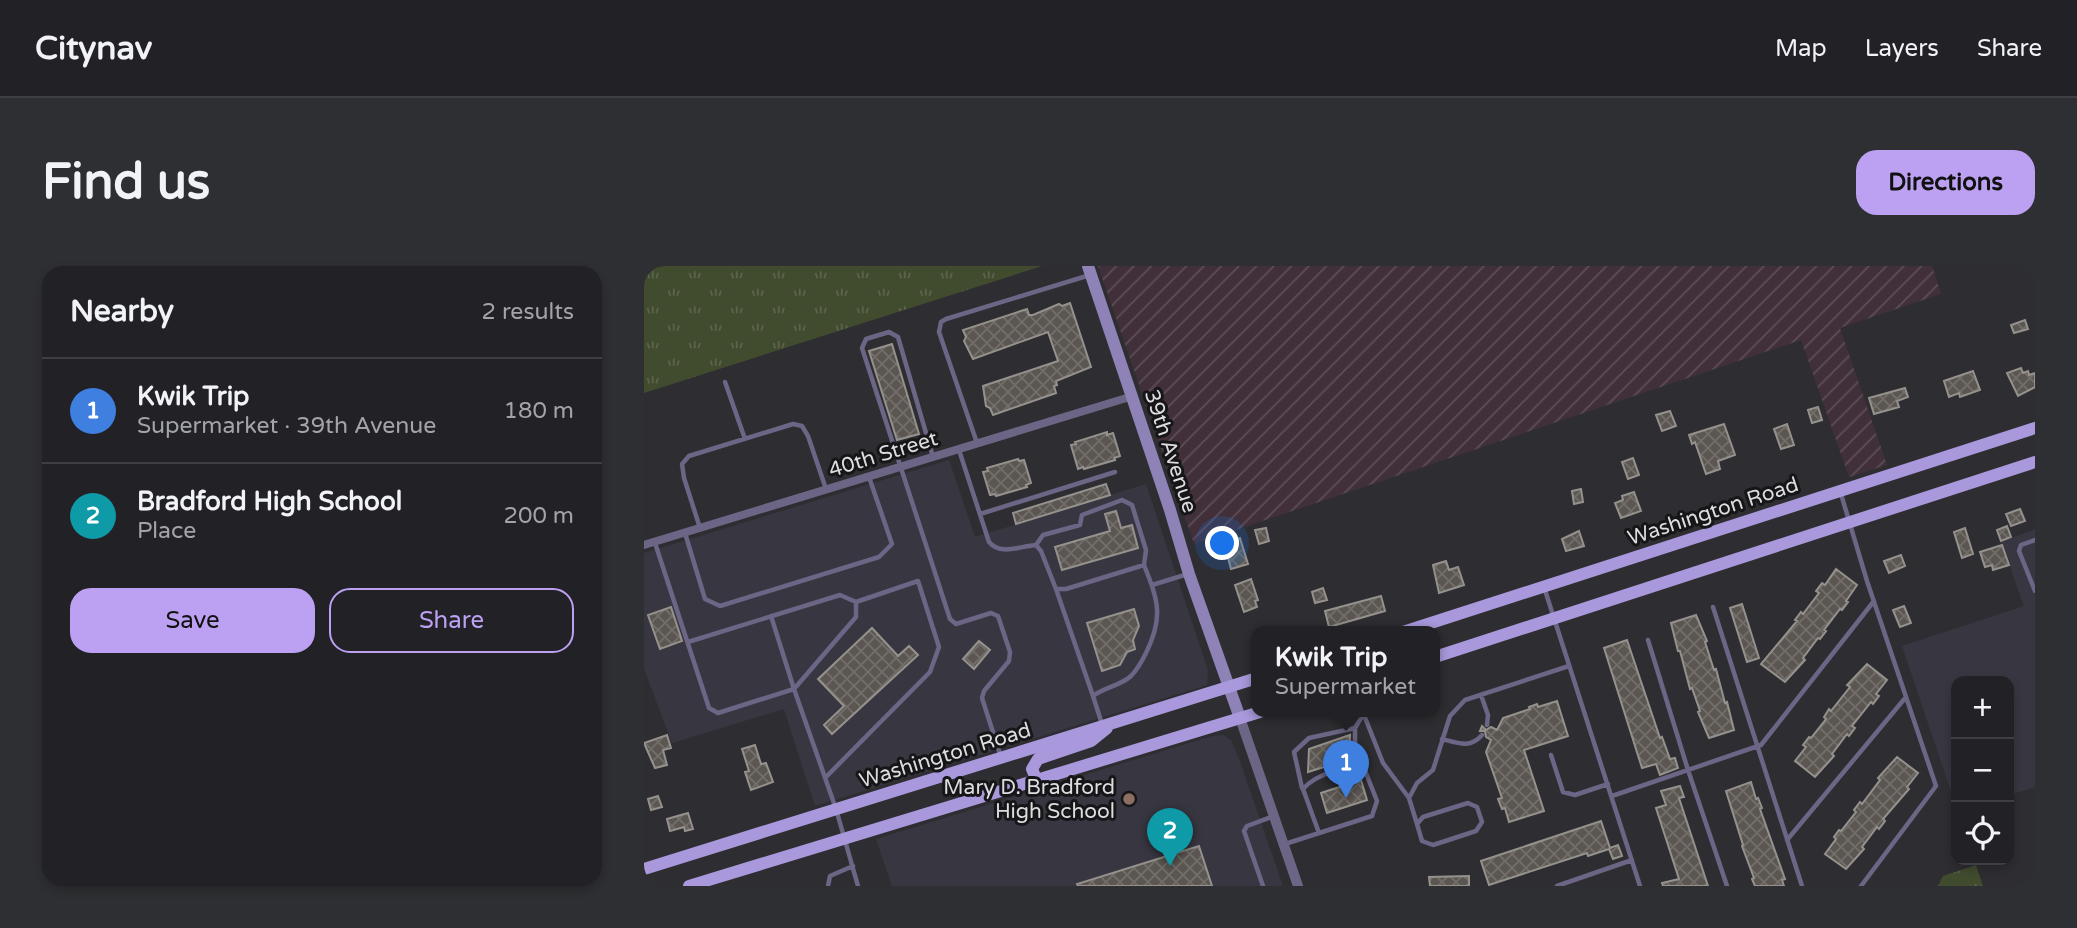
<!DOCTYPE html>
<meta charset="utf-8">
<style>
:root{--surface:#222226;--page:#2e2f32;--text:#f1f3f6;--muted:#a2a4a7;--line:#3f3f43;--accent:#bca0f2}
body{margin:0;font-family:"Varela Round",sans-serif;background:var(--page);color:var(--text)}
.controls{position:absolute;right:21px;bottom:21px;display:grid;overflow:hidden;border-radius:14px;box-shadow:0 4px 10px #0003}
.controls button{width:63px;height:63px;display:grid;place-items:center;padding:0;border:0;border-bottom:2px solid var(--line);background:var(--surface);color:var(--text);font:35px sans-serif}
.you{position:absolute;left:579px;top:278px;width:24px;height:24px;margin:-18px;border:5px solid #fff;border-radius:50%;background:#1a73e8;box-shadow:0 0 0 10px #1a73e833}
.badge{display:grid;place-items:center;width:46px;height:46px;border-radius:50%;background:var(--accent);color:#fff;font-size:23px;font-weight:700}
.pin{position:absolute;translate:-50% -58px;filter:drop-shadow(0 2px 4px #0008)}
.pin::after{content:'';position:absolute;top:37px;width:24px;height:21px;background:inherit;clip-path:polygon(0 0,100% 0,50% 100%)}
.popup{position:absolute;left:607px;top:360px;width:189px;height:91px;box-sizing:border-box;display:grid;place-content:center;border-radius:14px;background:var(--surface);filter:drop-shadow(0 2px 5px #0005);font-size:23px;white-space:nowrap;color:var(--muted)}
.popup b{font-size:26px;color:var(--text)}
.popup::after{content:'';position:absolute;left:50%;top:100%;margin-left:-14px;border:14px solid transparent;border-top-color:var(--surface)}
.list{margin:0;padding:0;list-style:none}
h2{display:flex;justify-content:space-between;align-items:center;height:91px;margin:0;padding:0 28px;font-size:30px}
h2 small{font-size:23px;font-weight:400;color:var(--muted)}
.list li{display:grid;grid-template-columns:46px 1fr auto;gap:21px;align-items:center;box-sizing:border-box;height:105px;padding:0 28px;border-top:2px solid var(--line)}
.list b{display:block;font-size:26px;white-space:nowrap}
.list p{margin:0;font-size:23px;white-space:nowrap;color:var(--muted)}
.list em{font-size:23px;font-style:normal;color:var(--muted)}
.actions{display:flex;gap:14px;padding:21px 28px}
.actions a{flex:1;padding:16px 0;border:2px solid var(--accent);border-radius:21px;text-align:center;font-size:24px;color:var(--accent)}
.actions .main{background:var(--accent);color:#111}
.icon{flex:none;width:38px;height:38px;fill:none;stroke:currentColor;stroke-width:2;stroke-linecap:round;stroke-linejoin:round}
.map{position:relative;flex:none;width:1391px;height:620px;overflow:hidden;border-radius:21px}
header{display:flex;align-items:center;gap:42px;box-sizing:border-box;height:98px;padding:0 35px;background:var(--surface);border-bottom:2px solid var(--line)}
header strong{font-size:33px}
nav{display:flex;gap:38px;margin-inline-start:auto;font-size:24px}
.intro{display:flex;align-items:center;justify-content:space-between;box-sizing:border-box;height:168px;padding:0 42px}
h1{margin:0;font-size:49px}
.button{padding:18px 32px;border-radius:21px;background:var(--accent);color:#111;font-size:24px;font-weight:700}
main{display:flex;gap:42px;padding:0 42px}
aside{flex:1;background:var(--surface);border-radius:21px;box-shadow:0 4px 10px #0003}
.map>svg:first-child{display:block}
</style>
<header>
<strong>Citynav</strong>
<nav><a>Map</a><a>Layers</a><a>Share</a></nav>
</header>
<div class="intro"><h1>Find us</h1><a class="button">Directions</a></div>
<main>
<aside>
<h2>Nearby<small>2 results</small></h2>
<ul class="list">
<li><span class="badge" style="background:#3f7fe0">1</span><div><b>Kwik Trip</b><p>Supermarket · 39th Avenue</p></div><em>180 m</em></li>
<li><span class="badge" style="background:#0f9aa8">2</span><div><b>Bradford High School</b><p>Place</p></div><em>200 m</em></li>
</ul>
<div class="actions"><a class="main">Save</a><a>Share</a></div>
</aside>
<div class="map">
<svg width="1391" height="620" viewBox="0 0 1391 620">
<defs>
<pattern id="industrial-furrows" width="10" height="10" patternUnits="userSpaceOnUse" patternTransform="scale(1.75)"><rect width="10" height="10" fill="#41303a"/><path d="M-1 1l2-2M0 10L10 0M9 11l2-2" fill="none" stroke="#5c4d56"/></pattern>
<pattern id="park-tufts" width="24" height="20" patternUnits="userSpaceOnUse" patternTransform="scale(1.75)"><rect width="24" height="20" fill="#414b2e"/><path d="M3 7l-1-3M5 7V3M7 7l1-3M15 17l-1-3M17 17v-4M19 17l1-3" fill="none" stroke="#5c644c"/></pattern>
<pattern id="building-cross-hatch" width="8" height="8" patternUnits="userSpaceOnUse" patternTransform="scale(1.75)"><rect width="8" height="8" fill="#5b5652"/><path d="M0 0l8 8M0 8l8-8" fill="none" stroke="#726e6a"/></pattern>
</defs>
<rect width="100%" height="100%" fill="#2e2e32"/>
<path fill="#383741" d="M305 194 331 271 502 218 564 404 563 419 171 540 140 443 28 477 0 403V287Z
M1391 263V521L1365 529V415H1312V540L1258 380 1380 340 1357 276Z
M579 469 587 474 595 493 639 620H248L232 573 568 470Z"/>
<path fill="url(#industrial-furrows)" d="M454 0H1288L1297 28 1196 62 1243 199 1205 211 1157 74 550 278Z"/>
<path fill="url(#park-tufts)" d="M0 0H398L0 127Z
M1332 599 1339 620H1294L1299 610Z"/>
<path fill="url(#building-cross-hatch)" stroke="#95918c" stroke-width="2" d="M426 37 447 101 412 115 413 119 410 120 412 127 349 149 346 142 342 140 339 120 414 95 404 66 329 93 320 75 322 71 319 64 383 43 385 49H389L415 38 418 40Z
M1381 54 1384 63 1370 67 1367 59Z
M248 78 275 168 253 174 225 85Z
M1377 102 1379 107 1384 105 1385 109 1391 107V121L1374 130 1363 107Z
M1329 105 1336 124 1316 131 1315 127 1305 131 1300 115Z
M1261 122 1264 131 1253 135 1255 141 1230 148 1225 132Z
M1174 141 1178 154 1168 157 1164 144Z
M1026 145 1032 160 1018 165 1012 149Z
M1080 158 1091 189 1074 195 1076 203 1062 208 1051 176 1048 178 1045 169Z
M1143 158 1150 179 1137 183 1130 163Z
M463 166V169L469 167 476 190 470 192 471 194 440 203 439 201 434 203 427 179 432 178 431 176Z
M989 192 995 209 984 213 978 196Z
M374 193 375 195 380 194 387 217 382 219 383 221 352 230 351 228 346 229 339 206 344 205 343 202Z
M462 218 466 229 372 258 369 247Z
M937 223 939 236 930 238 928 225Z
M990 226 997 245 977 252 971 237 979 234 978 230Z
M1376 243 1381 255 1367 260 1362 248Z
M472 245 477 262 488 259 494 282 418 304 411 281 466 265 461 248Z
M1363 260 1367 271 1357 275 1353 264Z
M622 262 625 275 615 278 611 264Z
M1321 262 1329 288 1318 292 1310 266Z
M935 265 940 280 922 285 918 273Z
M596 272 604 298 587 303 580 277Z
M1358 279 1365 299 1349 304 1348 299 1341 301 1336 286Z
M1257 289 1261 300 1245 307 1240 295Z
M802 295 805 304 814 301 820 319 795 327 789 299Z
M1192 303 1213 319 1202 335 1204 336 1198 344 1196 343 1180 364 1182 365 1176 373 1174 372 1159 392 1161 394 1141 416 1117 398 1153 355 1151 354 1157 346 1159 348 1175 327 1172 325 1178 317 1181 319Z
M607 313 614 334 611 335 613 341 600 346 591 319Z
M679 322 683 334 671 337 668 326Z
M737 330 741 345 685 361 681 345Z
M1098 338 1115 392 1103 396 1086 342Z
M1260 340 1267 357 1256 361 1249 344Z
M27 341 38 375 16 383 4 349Z
M490 343 495 360 489 374 491 383 483 386 476 399 458 405 443 357Z
M1052 349 1063 375 1061 376 1070 404 1072 403 1081 437 1083 436 1090 464 1065 472 1054 446 1056 445 1048 422 1046 423 1036 385H1034L1027 357Z
M228 362 254 390 265 380 274 389 188 468 180 459 200 440 174 413Z
M983 374 1016 472 1018 471 1026 493 1031 492 1034 502 1016 509 1012 498 998 502 960 382Z
M335 375 346 384 330 403 319 393Z
M1223 398 1243 414 1232 428 1235 430 1229 438 1227 436 1208 460 1211 462 1205 470 1203 468 1188 488 1190 490 1171 511 1151 495 1162 481 1159 479 1165 471 1167 472 1182 453 1180 451 1185 443 1187 445 1206 421 1203 419Z
M913 435 924 470 880 484 900 545 865 556 861 542 858 543 854 533 858 532 842 486 847 474 842 471 841 465H836L838 460 842 464 847 461 853 464 859 452 886 443 885 441 893 438 894 441Z
M23 469 27 482 19 484 23 499 11 502 0 477Z
M706 469 705 493 664 506 665 483Z
M111 479 117 498 122 497 129 516 107 524 101 506 105 505 98 483Z
M1253 491 1274 507 1263 521 1265 523 1239 553 1241 555 1235 563 1233 561 1218 581 1220 583 1202 603 1181 588 1192 573 1190 571 1195 564 1197 565 1212 546 1210 544 1216 536 1218 538 1236 514 1234 512Z
M717 514 723 534 683 547 677 527Z
M1107 516 1112 533 1114 532 1118 542 1116 543 1141 613 1138 614 1140 620H1111L1108 613 1110 612 1098 580 1099 579 1082 525Z
M1036 520 1040 531 1035 532 1064 620H1019L1018 617 1035 613 1012 542 1022 539 1017 525Z
M14 530 18 541 7 544 4 533Z
M44 547 49 563 41 565 40 561 26 565 23 553Z
M957 555 966 582 974 579 978 590 969 593 965 583 944 590 943 587 845 619 837 595Z
M555 580 568 620H434L433 618Z
M825 610V620H786L785 611Z"/>
<g fill="none" stroke-linecap="round" stroke-linejoin="round">
<path stroke="#6c6585" stroke-width="4.5" d="M81 116 101 173
M333 177 295 66 297 56 302 53 446 9
M315 184 345 276C357 290 376 280 392 279L397 285 412 323H422L500 299C514 334 520 351 502 387 498 395 494 403 487 410 476 420 461 421 449 430L458 458
M289 191 254 71 245 66 222 73 218 82 306 353 312 358 347 347 354 350 366 386 365 395 340 425 338 432 357 491
M1197 228 1223 315 1292 520 1217 620
M336 248 471 206
M56 262 40 212 38 198 45 190 149 158 158 160 164 170 182 223
M41 267 61 333 76 340 235 291 248 278 225 211
M1391 274 1377 279 1375 285 1391 325
M11 277 65 442 74 447 150 423 212 351V336L274 315 295 381 286 406 181 512
M392 279 399 269 436 259 438 249 478 234 488 239 502 284 500 299
M508 319 544 308
M900 321 996 620
M412 323 449 430
M1069 341 1158 620
M127 350 150 423 192 543 214 620
M1004 374 1044 504 1083 620
M44 376 196 329 212 336
M837 429 844 449 843 459
M720 447 711 462V481L720 502
M720 449 739 497 765 532 773 558 779 551 824 537 833 541 838 556 832 565 789 579 778 575 773 558
M798 473C814 477 826 483 838 469
M907 489 919 526 931 529 964 518
M658 522 650 486 665 472 711 462
M968 530 1117 479 1230 335
M765 532 773 517 789 504 806 450 821 434 925 400
M1143 574 1262 431
M641 578 728 550 733 535 720 502C700 500 672 508 659 523L675 567
M184 620 186 610 209 600
M619 620 600 565 603 560 630 550
M913 620 988 594"/>
<path stroke="#6c6585" stroke-width="8" d="M0 279 489 130"/>
<path stroke="#6c6585" stroke-width="10" d="M596 452 654 620"/>
<path stroke="#8e82b6" stroke-width="12" d="M444 0 526 244 545 308 596 452"/>
<path stroke="#a999dc" stroke-width="12" d="M759 366 1391 162
M791 391 1391 196
M393 515 388 503 394 493 447 475 463 462
M0 603 613 412
M45 620 616 446"/>
</g>
<circle fill="#8d6e63" stroke="#161618" stroke-width="2.5" cx="485" cy="533" r="7"/>
<g text-anchor="middle" stroke-width="6" stroke-linejoin="round" paint-order="stroke">
<g font-size="21" fill="#dddcdf" stroke="#161618">
<text transform="translate(527 185) rotate(72)" y="7">39th Avenue</text>
<text transform="translate(239 188) rotate(-17)" y="7">40th Street</text>
<text transform="translate(1069 245) rotate(-18)" y="7">Washington Road</text>
<text transform="translate(301 489) rotate(-17)" y="7">Washington Road</text>
</g>
<g font-size="21" fill="#dddcdf" stroke="#161618" text-anchor="end">
<text x="471" y="528">Mary D. Bradford<tspan x="471" dy="24">High School</tspan></text>
</g>
</g>
</svg>
<div class="controls">
<button>+</button>
<button>−</button>
<button><svg class="icon" aria-label="locate" viewBox="0 0 24 24"><circle cx="12" cy="12" r="6"/><path d="M12 2v4M12 18v4M2 12h4M18 12h4"/></svg></button>
</div>
<div class="you"></div>
<div class="pin badge" style="left:702px;top:532px;background:#3f7fe0">1</div>
<div class="popup"><b>Kwik Trip</b>Supermarket</div>
<div class="pin badge" style="left:526px;top:600px;background:#0f9aa8">2</div>
</div>
</main>
